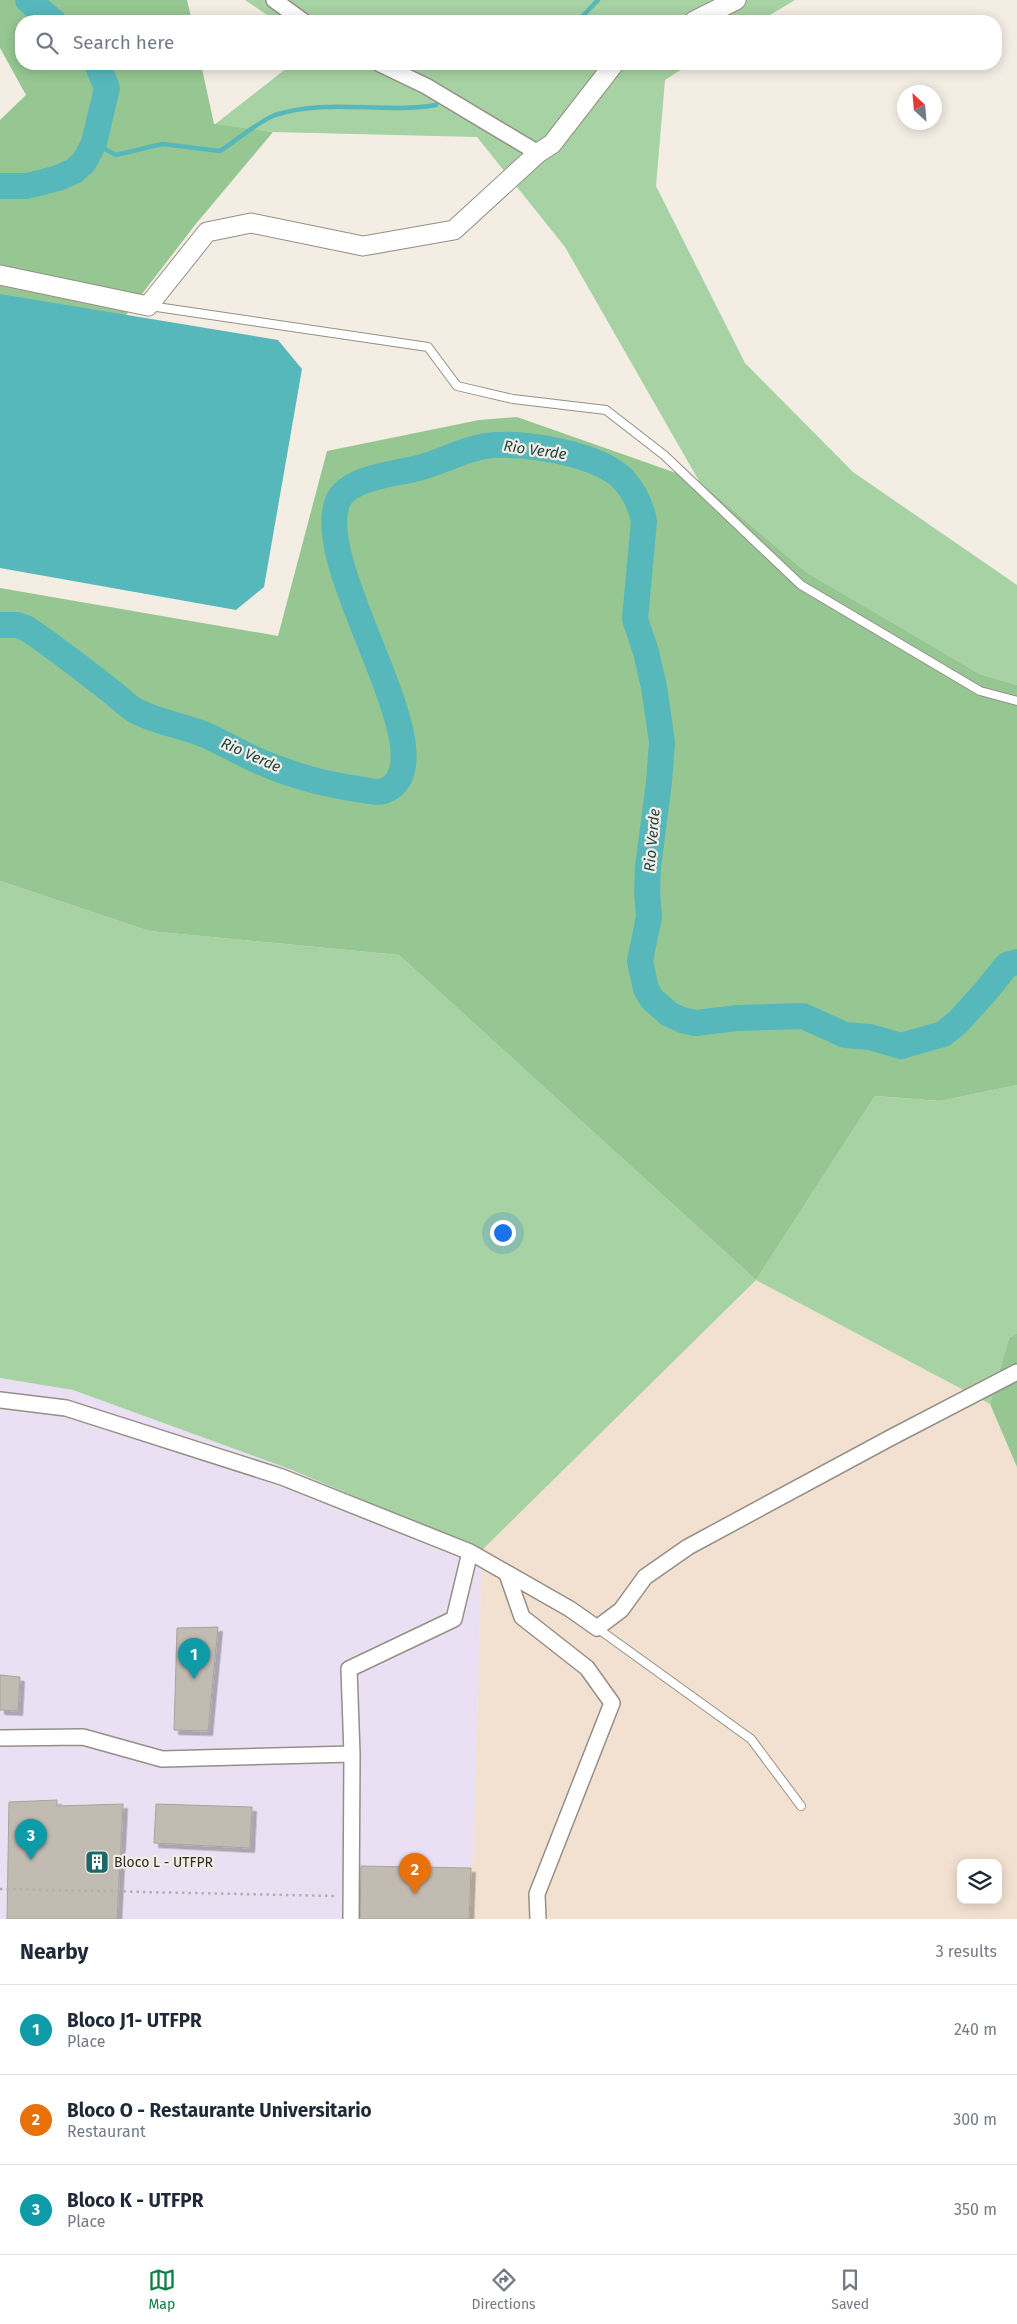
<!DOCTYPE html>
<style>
:root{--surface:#fff;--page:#f2f2f3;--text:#1f2937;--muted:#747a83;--line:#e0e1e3;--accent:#0b8043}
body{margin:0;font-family:"Fira Sans",sans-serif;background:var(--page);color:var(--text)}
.controls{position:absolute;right:15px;bottom:15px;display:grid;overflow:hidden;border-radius:10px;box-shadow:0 2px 12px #0003}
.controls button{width:45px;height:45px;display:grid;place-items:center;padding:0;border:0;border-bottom:1px solid var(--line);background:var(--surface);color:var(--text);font:25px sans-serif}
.compass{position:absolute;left:897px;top:85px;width:45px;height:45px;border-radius:50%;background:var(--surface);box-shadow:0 2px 12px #0003;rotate:334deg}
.you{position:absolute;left:502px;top:1232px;width:18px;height:18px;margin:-12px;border:4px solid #fff;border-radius:50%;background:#1a73e8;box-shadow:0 0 0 8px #1a73e833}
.badge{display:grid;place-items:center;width:32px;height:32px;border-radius:50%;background:var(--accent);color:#fff;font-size:16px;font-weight:700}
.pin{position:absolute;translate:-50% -41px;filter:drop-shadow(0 1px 2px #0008)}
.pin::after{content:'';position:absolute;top:26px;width:18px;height:15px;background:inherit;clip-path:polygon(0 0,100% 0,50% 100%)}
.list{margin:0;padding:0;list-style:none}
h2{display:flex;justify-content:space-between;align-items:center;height:65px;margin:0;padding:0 20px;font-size:21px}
h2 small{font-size:16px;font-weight:400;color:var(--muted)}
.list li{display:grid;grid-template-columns:32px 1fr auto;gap:15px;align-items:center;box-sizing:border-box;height:90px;padding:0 20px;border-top:1px solid var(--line)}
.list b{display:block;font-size:19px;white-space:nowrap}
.list p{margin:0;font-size:16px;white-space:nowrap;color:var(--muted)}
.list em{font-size:16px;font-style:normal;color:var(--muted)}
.icon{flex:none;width:28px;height:28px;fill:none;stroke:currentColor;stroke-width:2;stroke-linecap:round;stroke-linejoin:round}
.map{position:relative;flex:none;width:1017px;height:1919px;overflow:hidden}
.search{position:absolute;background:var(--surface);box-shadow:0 2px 12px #0003;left:15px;right:15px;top:15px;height:55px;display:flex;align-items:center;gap:12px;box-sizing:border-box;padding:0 18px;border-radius:20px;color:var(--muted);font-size:19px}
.sheet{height:335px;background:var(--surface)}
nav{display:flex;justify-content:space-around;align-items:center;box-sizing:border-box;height:70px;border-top:1px solid var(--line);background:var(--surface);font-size:14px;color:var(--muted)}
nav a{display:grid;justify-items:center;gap:2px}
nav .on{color:var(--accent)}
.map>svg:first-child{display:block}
</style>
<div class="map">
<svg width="1017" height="1919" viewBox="0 0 1017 1919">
<defs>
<filter id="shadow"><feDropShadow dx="4.5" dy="4.5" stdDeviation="0" flood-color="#0004"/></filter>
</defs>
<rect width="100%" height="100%" fill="#f4ede4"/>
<path fill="#f2e1d0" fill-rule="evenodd" d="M756 1280 990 1404 1017 1467V1919H469L471 1868 473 1860 482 1550ZM961 1863H998V1900H961Z"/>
<path fill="#ebdff3" d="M0 1378 73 1390 292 1470 482 1550 473 1860 471 1868 469 1919H0Z"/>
<path fill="#a7d2a3" d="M245 0H795L760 21H276Z
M292 64H690L665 80 656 186 745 363 853 472 1017 585V685L980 674 806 572 699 481 565 247 477 137 273 132 214 125Z
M0 881 149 931 399 955 756 1280 875 1096 940 1101 1017 1085V1333L1009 1338 990 1404 756 1280 482 1550 292 1470 73 1390 0 1378Z"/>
<path fill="#96c792" d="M0 0H187L192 21H21V64H201L214 124 273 132 195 225 119 324 0 302V120L26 95 0 48Z
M517 417 699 481 806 572 980 674 1017 685V1085L940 1101 875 1096 756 1280 399 955 149 931 0 881V588L278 636 327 451 479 420Z
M1017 1333V1467L990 1404 1009 1338Z"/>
<path fill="#57b8bc" d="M0 294 278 340 302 369 264 587 236 610 0 568Z"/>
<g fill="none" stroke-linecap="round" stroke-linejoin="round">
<path stroke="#57b8bc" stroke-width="4.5" d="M578 21 598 0
M94 143 116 155 162 144 220 151C234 142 261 120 275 115 327 98 383 114 436 105"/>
<path stroke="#57b8bc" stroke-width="26" d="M28 0 53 21
M0 186H27L58 178 74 171 84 162 94 143 107 88 97 64
M0 625H17L26 628C56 648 84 670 112 692 120 698 128 707 138 712 158 722 182 726 203 734 223 742 241 754 261 762 295 777 328 785 364 790 373 792 381 794 390 788 446 751 310 565 338 501 348 478 393 474 414 469 439 464 460 450 485 446 521 441 597 453 623 479 634 491 641 506 644 521L635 619 646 652 654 687 662 742 659 782 648 867 647 892 649 917 640 961 646 989 652 999 669 1014 682 1020 695 1023 738 1018 803 1016 845 1035 870 1037 901 1046 943 1034 958 1022 986 991 1007 965 1017 962"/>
</g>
<path fill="#c2bbb2" stroke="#aaa39b" filter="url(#shadow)" d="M218 1627 208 1731 174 1730 177 1628Z
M0 1675 20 1677 18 1711 0 1710Z
M57 1800V1806L123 1804 117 1919H7L9 1802Z
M156 1804 252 1807 250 1848 154 1843Z
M361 1866 471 1868 469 1919H360Z"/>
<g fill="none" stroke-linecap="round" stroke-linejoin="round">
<g stroke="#958f86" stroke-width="10">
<path id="service" d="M150 306 428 347 457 386 513 399 606 410 664 455 801 585 980 691 1017 701
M597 1628 751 1739 801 1806"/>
</g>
<g stroke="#958f86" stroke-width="18">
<path id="minor" d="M274 0 303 21
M380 64 426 86 538 153
M0 1400 66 1408 282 1477 470 1552 570 1609 597 1628 621 1610 645 1577 688 1547 892 1437 1017 1372
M507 1574 522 1617 587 1668 612 1703 537 1894 538 1919
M0 1738 83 1737 162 1759 352 1754
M351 1919 352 1754 349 1669 454 1619 470 1552"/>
</g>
<g stroke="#958f86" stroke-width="21">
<path id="tertiary" d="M694 21 736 0
M0 275 148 306 207 232 251 223 363 246 454 230 538 153 552 144 614 64"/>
</g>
<path stroke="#b5b0a9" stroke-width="2.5" stroke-dasharray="2.5 4" stroke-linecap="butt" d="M0 1889 336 1896"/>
<use href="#service" stroke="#fff" stroke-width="8"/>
<use href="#minor" stroke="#fff" stroke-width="15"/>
<use href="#tertiary" stroke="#fff" stroke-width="19"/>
</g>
<defs>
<g id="building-square" transform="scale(1.25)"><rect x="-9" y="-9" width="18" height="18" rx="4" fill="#1a686b" stroke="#f4ede4"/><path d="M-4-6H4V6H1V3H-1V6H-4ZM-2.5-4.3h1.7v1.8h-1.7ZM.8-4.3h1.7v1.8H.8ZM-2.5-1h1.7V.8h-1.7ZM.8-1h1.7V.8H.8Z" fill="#fff"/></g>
</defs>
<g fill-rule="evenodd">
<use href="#building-square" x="97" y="1862"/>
</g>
<g text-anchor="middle" stroke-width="4.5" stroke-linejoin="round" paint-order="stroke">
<g font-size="14" fill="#2f2c29" stroke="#f4ede4" text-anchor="start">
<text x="114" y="1867">Bloco L - UTFPR</text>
</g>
<g font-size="15" font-style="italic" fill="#1c484a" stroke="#f4ede4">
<text transform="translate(535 450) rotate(8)" y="5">Rio Verde</text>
<text transform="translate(251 755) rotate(24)" y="5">Rio Verde</text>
<text transform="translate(652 840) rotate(-85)" y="5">Rio Verde</text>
</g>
</g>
</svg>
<div class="controls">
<button><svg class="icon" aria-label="layers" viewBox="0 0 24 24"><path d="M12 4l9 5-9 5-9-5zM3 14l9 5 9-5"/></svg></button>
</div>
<svg class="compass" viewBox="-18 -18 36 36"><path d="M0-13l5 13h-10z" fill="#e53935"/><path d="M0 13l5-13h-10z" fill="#747a83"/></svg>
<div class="you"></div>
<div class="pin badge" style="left:194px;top:1679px;background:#0f9aa8">1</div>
<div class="pin badge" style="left:415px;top:1894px;background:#e8710a">2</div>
<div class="pin badge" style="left:31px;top:1860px;background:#0f9aa8">3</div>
<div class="search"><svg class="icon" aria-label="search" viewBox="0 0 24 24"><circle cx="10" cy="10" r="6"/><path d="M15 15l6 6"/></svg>Search here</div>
</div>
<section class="sheet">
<h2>Nearby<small>3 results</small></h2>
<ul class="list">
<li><span class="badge" style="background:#0f9aa8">1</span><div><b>Bloco J1- UTFPR</b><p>Place</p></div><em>240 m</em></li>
<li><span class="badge" style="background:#e8710a">2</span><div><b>Bloco O - Restaurante Universitario</b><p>Restaurant</p></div><em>300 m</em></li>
<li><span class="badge" style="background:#0f9aa8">3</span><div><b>Bloco K - UTFPR</b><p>Place</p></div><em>350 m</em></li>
</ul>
</section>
<nav>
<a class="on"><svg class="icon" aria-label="map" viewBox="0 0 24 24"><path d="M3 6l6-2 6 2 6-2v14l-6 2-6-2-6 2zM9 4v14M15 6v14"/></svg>Map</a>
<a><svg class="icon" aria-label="directions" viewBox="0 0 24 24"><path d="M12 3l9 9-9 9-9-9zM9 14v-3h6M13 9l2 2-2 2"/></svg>Directions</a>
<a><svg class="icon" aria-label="saved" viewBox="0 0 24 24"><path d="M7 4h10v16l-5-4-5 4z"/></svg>Saved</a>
</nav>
